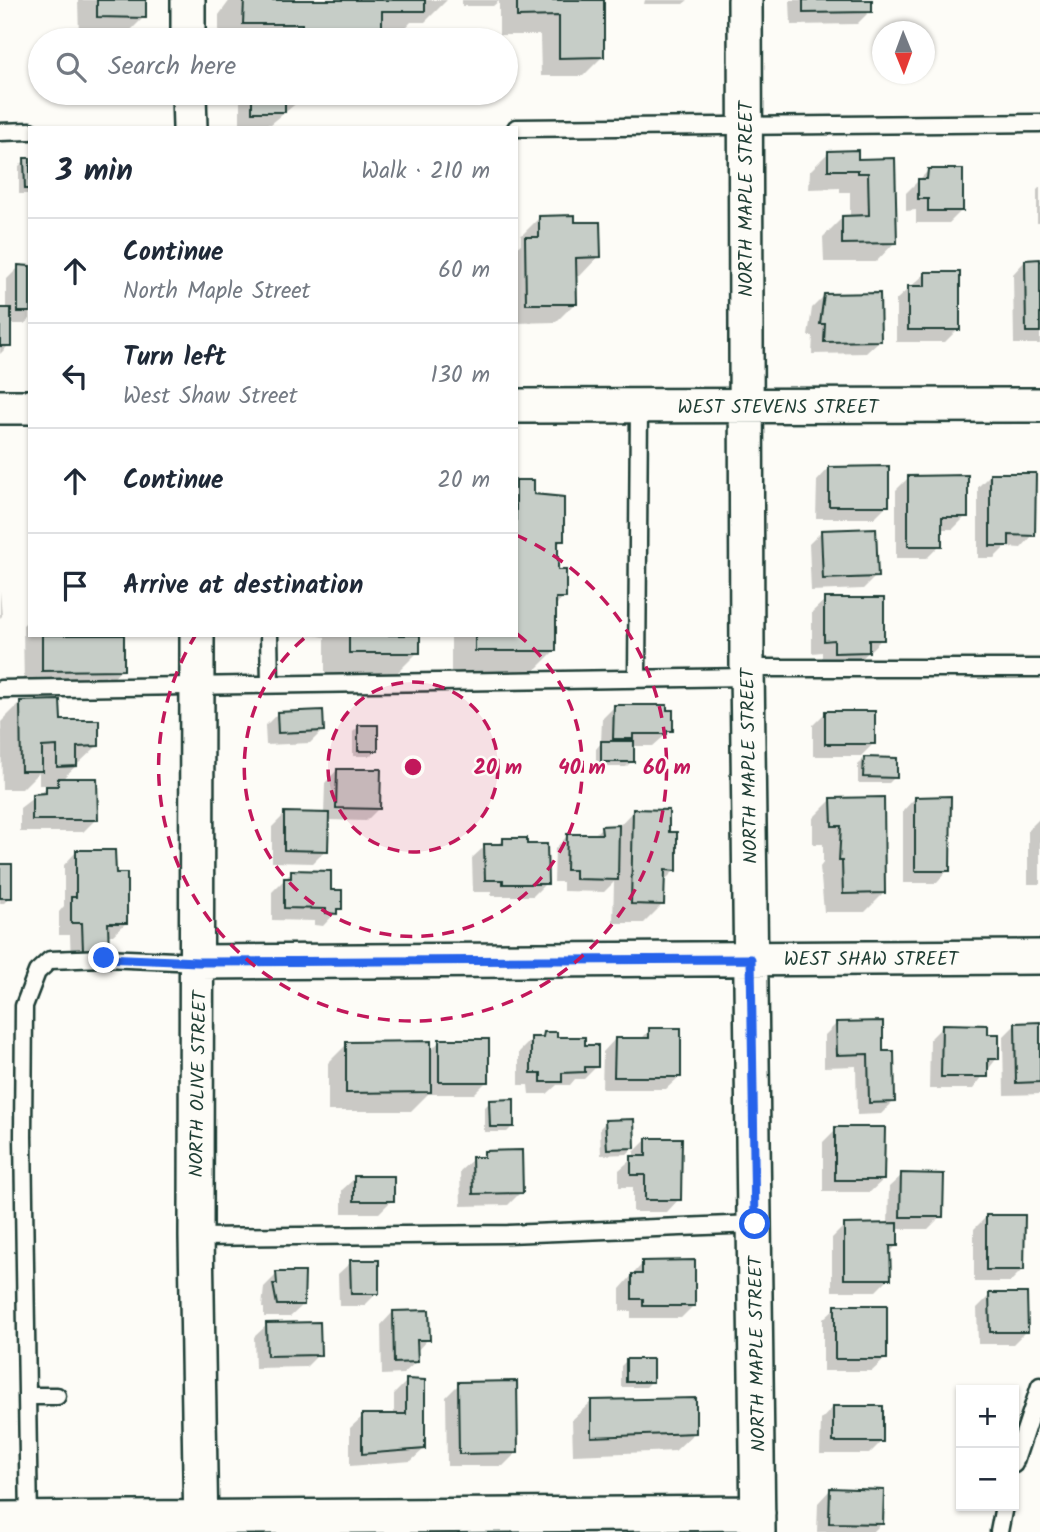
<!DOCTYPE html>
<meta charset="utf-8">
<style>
:root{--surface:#fff;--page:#f2f2f3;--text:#1f2937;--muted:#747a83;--line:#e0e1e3}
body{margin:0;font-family:Kalam,sans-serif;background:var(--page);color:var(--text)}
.controls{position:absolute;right:21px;bottom:21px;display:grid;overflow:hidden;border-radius:0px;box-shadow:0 2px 5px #0004}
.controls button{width:63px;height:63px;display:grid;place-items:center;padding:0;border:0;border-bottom:2px solid var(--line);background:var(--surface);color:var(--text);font:35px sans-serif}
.compass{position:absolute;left:872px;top:21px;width:63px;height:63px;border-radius:50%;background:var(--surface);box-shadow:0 2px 5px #0004;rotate:179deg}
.stop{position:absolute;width:21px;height:21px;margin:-16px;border:5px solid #2563eb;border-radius:50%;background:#fff}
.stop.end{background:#2563eb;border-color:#fff;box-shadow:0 2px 7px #0008}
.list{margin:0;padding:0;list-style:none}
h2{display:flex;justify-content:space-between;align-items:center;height:91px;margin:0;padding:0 28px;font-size:30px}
h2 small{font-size:23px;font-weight:400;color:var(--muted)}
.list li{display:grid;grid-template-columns:46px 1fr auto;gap:21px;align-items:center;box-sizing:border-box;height:105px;padding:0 28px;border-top:2px solid var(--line)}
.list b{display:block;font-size:26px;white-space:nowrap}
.list p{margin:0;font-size:23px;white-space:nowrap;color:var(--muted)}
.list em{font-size:23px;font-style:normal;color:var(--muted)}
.icon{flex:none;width:38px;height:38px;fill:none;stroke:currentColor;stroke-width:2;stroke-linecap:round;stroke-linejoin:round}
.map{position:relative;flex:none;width:1040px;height:1532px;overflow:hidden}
.search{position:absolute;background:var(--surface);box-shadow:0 2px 5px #0004;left:28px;top:28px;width:490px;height:77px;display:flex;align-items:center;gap:18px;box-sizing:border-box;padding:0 24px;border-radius:38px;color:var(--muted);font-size:26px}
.panel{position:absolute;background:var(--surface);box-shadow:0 2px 5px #0004;left:28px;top:126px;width:490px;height:511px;border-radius:0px}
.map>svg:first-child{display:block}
</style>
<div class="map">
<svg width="1040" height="1532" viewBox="0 0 1040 1532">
<rect width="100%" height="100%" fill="#fdfcf7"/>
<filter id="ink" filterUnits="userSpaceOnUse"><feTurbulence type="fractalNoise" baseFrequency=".0143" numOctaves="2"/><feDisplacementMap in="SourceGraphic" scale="14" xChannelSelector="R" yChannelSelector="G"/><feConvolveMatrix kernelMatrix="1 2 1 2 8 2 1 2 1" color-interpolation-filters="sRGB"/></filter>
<g filter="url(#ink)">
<path fill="#0003" d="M78 0H145L144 17 125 36H79Z
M230 0H447L425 22H411L399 35H381V40H219V15Z
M462 0H602V57L583 76H541L540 35H499V1L493 6H462Z
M645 0H688L683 4H644Z
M790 0H870V11L857 24 791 25Z
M240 93H299V101L271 124H240Z
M829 152 857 161 894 160 895 242 876 262H824L823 237 842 218H850V192H840V188L809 189 810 171Z
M25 160H30V194H19V166Z
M928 171 962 210 949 223H916V210L906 211V193Z
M1040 187V223H1037V190Z
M540 217 574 224 599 256 580 276H575V303L556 322 516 323V248L521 244V236Z
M1025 261H1040V344H1014L1013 274Z
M19 267H30V319L24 324H9V345L0 354V310H6V280Z
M926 273 958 329 945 342H896V300Z
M825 295 879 341 866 353 812 354 813 336H808L812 308Z
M829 468 887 505 874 518H816L817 481Z
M991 474 1033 535 1021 548 1005 547 994 558H978V487Z
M909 477 966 516 953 529H940V545L927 558H896V490Z
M533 495 562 540 556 547V572L564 597 554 607V651L529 676H451V635H516Z
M822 531 876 576 863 589 811 591 809 544Z
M0 591 2 616 0 618Z
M825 600 882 639 855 665H822V652L812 653V612Z
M30 619V635H122V669L103 689H24L23 625Z
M314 635H418V652L393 677H325V637Z
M20 703 98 745 61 780 96 819 83 832H20V808L50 785H39V772L22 789H2L1 722Z
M614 707 671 730 653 746H632V761L626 767H596V749L601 743 602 719Z
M278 713 322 731 310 743 266 745 265 726Z
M825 713 873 744 861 756H813V725Z
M359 726 376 750 370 756H353V732Z
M864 759 895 777 889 783H858V765Z
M337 770 379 808 366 821 327 820 326 850 313 863 272 862V827L285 814 324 815 325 783Z
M915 798 948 870 936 883H903V811Z
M832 799 884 893 865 912H824L820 867 823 863V844H813V818Z
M633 811 667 834 675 870 663 882V904L644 923H613L614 882 604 892 563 891V882H554L555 849 567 836H593L602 827H618Z
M1040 818V884H1028V830Z
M504 839 525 846 546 883 533 896H491V892H473L472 858 485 846H497Z
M76 852 114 875 126 923 113 935H107L71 963 70 935H59V912L64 906V865Z
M0 866 10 897 4 903H0Z
M292 872 329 892 340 908 323 926 314 925V921L272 920V892Z
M837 1023 882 1053 894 1101 881 1114 857 1115 856 1066 824 1067V1036Z
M1016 1024H1040V1094L1004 1095 1003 1037Z
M943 1026 986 1036 997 1058 973 1089H929L930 1039Z
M650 1030 679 1077 666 1089H602L603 1052 615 1039 640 1040Z
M545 1034 583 1047 597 1066 584 1079H575L570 1085H557L547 1094H529L528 1085H519V1052L532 1039H539Z
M440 1041 487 1081 474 1094H428L411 1111H328V1063L347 1044 430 1051Z
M490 1102 513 1126 507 1132H484V1108Z
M606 1122 633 1148 627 1154 601 1155 600 1128Z
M836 1129 883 1180 870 1192H823V1142Z
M647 1139 679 1199 667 1212H633V1187H619V1170L634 1157V1152Z
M485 1153 521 1192 508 1205 461 1206 460 1171 473 1159H479Z
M902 1175 941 1216 928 1229H896L897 1245 889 1253V1278L876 1291H832V1238L845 1225H888L889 1187Z
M355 1178 392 1200 379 1213H342V1190Z
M987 1216 1023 1269 1010 1282H974V1229Z
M351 1262 377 1293 364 1306H339L338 1274Z
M643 1263 694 1305 681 1318H631V1311H620V1289Z
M277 1274 303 1305 290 1317H264V1308H262L264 1287Z
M990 1295 1026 1331 1013 1344H978L977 1308Z
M836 1307 885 1359 872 1371H823V1319Z
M393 1312 428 1339 416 1352V1362L403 1374 382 1375 381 1325Z
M267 1325 319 1354 306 1367 255 1368 254 1337Z
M627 1360 652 1381 646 1387H621V1366Z
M407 1381 424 1449 411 1461 350 1466V1428L363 1416 394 1415V1394Z
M459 1384 516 1453 503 1466H447L446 1397Z
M592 1401 695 1432 675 1451 573 1455 572 1420Z
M833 1407 882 1441 869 1454H820L821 1420Z
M830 1490 882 1523 873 1532H817L818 1503Z"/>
<path fill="#c6cdc7" stroke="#1f3d34" stroke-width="2" d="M97 0H146V18L97 17Z
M244 0H425V11H382V40H302V24H243Z
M517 0H604V57L559 58V16L517 17Z
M803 0H872V12L803 13Z
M252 93H300V102L285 101V112H252Z
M858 150V159L895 158 897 243 842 244V216L869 215 868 173H858V170H828V151Z
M24 158H30V189H25Z
M928 169H963V211H928V199H918V179H927Z
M575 215V222H600L601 257 576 258 577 304H526L525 237H539V216Z
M1040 259V332H1026L1025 260Z
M18 265 30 266V312H18Z
M925 272H960V330H908V286H925Z
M880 293 881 341 824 342 825 324H820L824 294Z
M0 308H11V346H0Z
M889 466V506H829V467Z
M990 473H1036L1035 536 1009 535V546H990Z
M968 475V517H942V546H908V476Z
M516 480H534V494L564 497V541H558V570H566V598H556V651H475V635H516Z
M876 528 878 577 823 579 821 530Z
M824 598H884V640H869V652L834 653V640L824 641Z
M42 635H124V670L42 671Z
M349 635H420V653H349Z
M60 700 61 720H99V746L77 747V766L57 767V746L42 747V771H21L20 701Z
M614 705H667V710H673V731H667V734H633V739H613Z
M323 710 324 731 278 733 277 712Z
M825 711H875V744H825Z
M358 725H378V751H358Z
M601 741H634V762H601Z
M864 757 897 758V778L863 777Z
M337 769H381L380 809 336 808Z
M58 778H97L98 820H32V794L46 793V786H58Z
M951 796 950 871H915V797Z
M884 797 885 893 843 894 842 861H839L841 826H832L831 798Z
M633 809 669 810V832H677V871L665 870 664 905 631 904Z
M284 812 329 813 328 851 284 850Z
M619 825 618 880 575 879V870H566L567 834H602L601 826Z
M503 838H527V844H547L548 884H503V880H485L484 844H503Z
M76 850H115L116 873H127V923H108L109 951H83L82 923H71V897H76Z
M0 864H12V898H0Z
M291 870 331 871V890H342V909H337V914L326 913V909L284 908V878H291Z
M883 1021V1051H894L895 1102 869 1103 868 1054 837 1055 836 1022Z
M1040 1022V1082L1016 1083 1015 1023Z
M942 1024 988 1025V1034H999V1059H988V1077H941Z
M649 1028H681V1077H614L615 1038H649Z
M544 1032H557V1037H585V1045H598V1067H585V1072L562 1073V1082H541V1073H531V1037H543Z
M439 1039H489V1082H439Z
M431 1041V1092L346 1093V1042Z
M514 1099V1127H490L489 1100Z
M634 1119 635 1148 607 1149 605 1120Z
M835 1127H885L884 1180H835Z
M646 1138H682L681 1200H645V1175H631V1156H646Z
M522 1150 523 1193 473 1194 472 1157H484V1151Z
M901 1173 944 1174 943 1217H900Z
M354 1176H394V1201H354Z
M986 1215H1025L1024 1270H986Z
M898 1223V1246H890L891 1279H844V1224Z
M350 1260H379V1294H351Z
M695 1260V1306H643V1299H632V1274H642V1261Z
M276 1272H305L304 1305H277L273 1284H277Z
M989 1293H1027L1028 1332H990Z
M835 1305H887V1359H835Z
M429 1310 430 1340H417L418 1362 394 1363 393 1311Z
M320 1322 321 1355 267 1356 266 1323Z
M626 1359H653V1382H626Z
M406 1379 425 1380V1449L362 1454V1414H406Z
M517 1381 518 1453 459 1454 458 1382Z
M696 1398V1433L591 1437V1400Z
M833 1406H883V1442H833Z
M830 1488 884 1490 883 1524 829 1523Z"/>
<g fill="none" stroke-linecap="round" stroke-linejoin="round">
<g stroke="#1f3d34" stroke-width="21">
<path id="lane" d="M516 128 1040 123
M0 132 30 131
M269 635 270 683
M747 668H1040
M637 679 639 406
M0 689 747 677
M196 1237 508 1234 755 1224
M27 1396H57
M1014 1464 1040 1386
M29 1522 23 1137 24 1006 37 972 50 960 104 958 199 962
M999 1532 1004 1506"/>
</g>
<g stroke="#1f3d34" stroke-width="38">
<path id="street" d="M188 0V40
M745 0 747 668 758 1532
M189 93 190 128
M516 406 1040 405
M0 407H30
M197 635 196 1237 201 1532
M199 962 1040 957
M0 1519 758 1513"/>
</g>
<use href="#lane" stroke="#fdfcf7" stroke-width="16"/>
<use href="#street" stroke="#fdfcf7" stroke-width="33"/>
</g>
</g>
<g fill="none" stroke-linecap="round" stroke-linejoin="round" filter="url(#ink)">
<path stroke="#2563eb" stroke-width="9" d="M104 958 198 962 751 959 755 1224"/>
</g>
<circle cx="413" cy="767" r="85" fill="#c2185b" fill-opacity=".12"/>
<g fill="none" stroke="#c2185b" stroke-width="3.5" stroke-dasharray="12 9">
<circle cx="413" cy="767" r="85"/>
<path d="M517 634A169 169 0 1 1 307 636"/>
<path d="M516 535A254 254 0 1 1 195 636"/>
</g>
<g text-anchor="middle" stroke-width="5" stroke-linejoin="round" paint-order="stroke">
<g font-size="19" fill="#1f3d34" stroke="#fdfcf7">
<text transform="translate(745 199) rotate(-90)" y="7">NORTH MAPLE STREET</text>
<text x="778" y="413">WEST STEVENS STREET</text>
<text transform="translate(748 766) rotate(-91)" y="7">NORTH MAPLE STREET</text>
<text x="871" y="965">WEST SHAW STREET</text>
<text transform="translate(197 1084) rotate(-89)" y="7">NORTH OLIVE STREET</text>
<text transform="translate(756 1354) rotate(-91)" y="7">NORTH MAPLE STREET</text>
</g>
</g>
<circle cx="413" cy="767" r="10" fill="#c2185b" stroke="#fdfcf7" stroke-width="3.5"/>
<g font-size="21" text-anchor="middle" font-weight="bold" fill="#c2185b" stroke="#fdfcf7" stroke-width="5" stroke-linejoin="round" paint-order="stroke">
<text x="498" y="774">20 m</text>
<text x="582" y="774">40 m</text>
<text x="667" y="774">60 m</text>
</g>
</svg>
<div class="controls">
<button>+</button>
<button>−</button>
</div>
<svg class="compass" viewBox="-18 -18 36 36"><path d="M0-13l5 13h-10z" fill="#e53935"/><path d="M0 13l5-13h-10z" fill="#747a83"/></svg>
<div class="stop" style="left:755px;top:1224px"></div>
<div class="stop end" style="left:104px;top:958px"></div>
<div class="search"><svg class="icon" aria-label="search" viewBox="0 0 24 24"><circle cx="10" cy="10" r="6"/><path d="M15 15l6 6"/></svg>Search here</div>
<section class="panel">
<h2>3 min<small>Walk · 210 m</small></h2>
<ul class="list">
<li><svg class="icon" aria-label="ahead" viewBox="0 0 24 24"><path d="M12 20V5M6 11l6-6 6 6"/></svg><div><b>Continue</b><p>North Maple Street</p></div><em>60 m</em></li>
<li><svg class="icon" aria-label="left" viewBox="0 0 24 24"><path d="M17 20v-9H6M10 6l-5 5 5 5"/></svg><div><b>Turn left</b><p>West Shaw Street</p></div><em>130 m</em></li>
<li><svg class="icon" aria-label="ahead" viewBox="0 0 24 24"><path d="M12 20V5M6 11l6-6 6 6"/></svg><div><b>Continue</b></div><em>20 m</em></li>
<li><svg class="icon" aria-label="arrive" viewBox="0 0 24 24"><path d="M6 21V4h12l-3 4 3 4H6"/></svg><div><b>Arrive at destination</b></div></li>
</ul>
</section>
</div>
